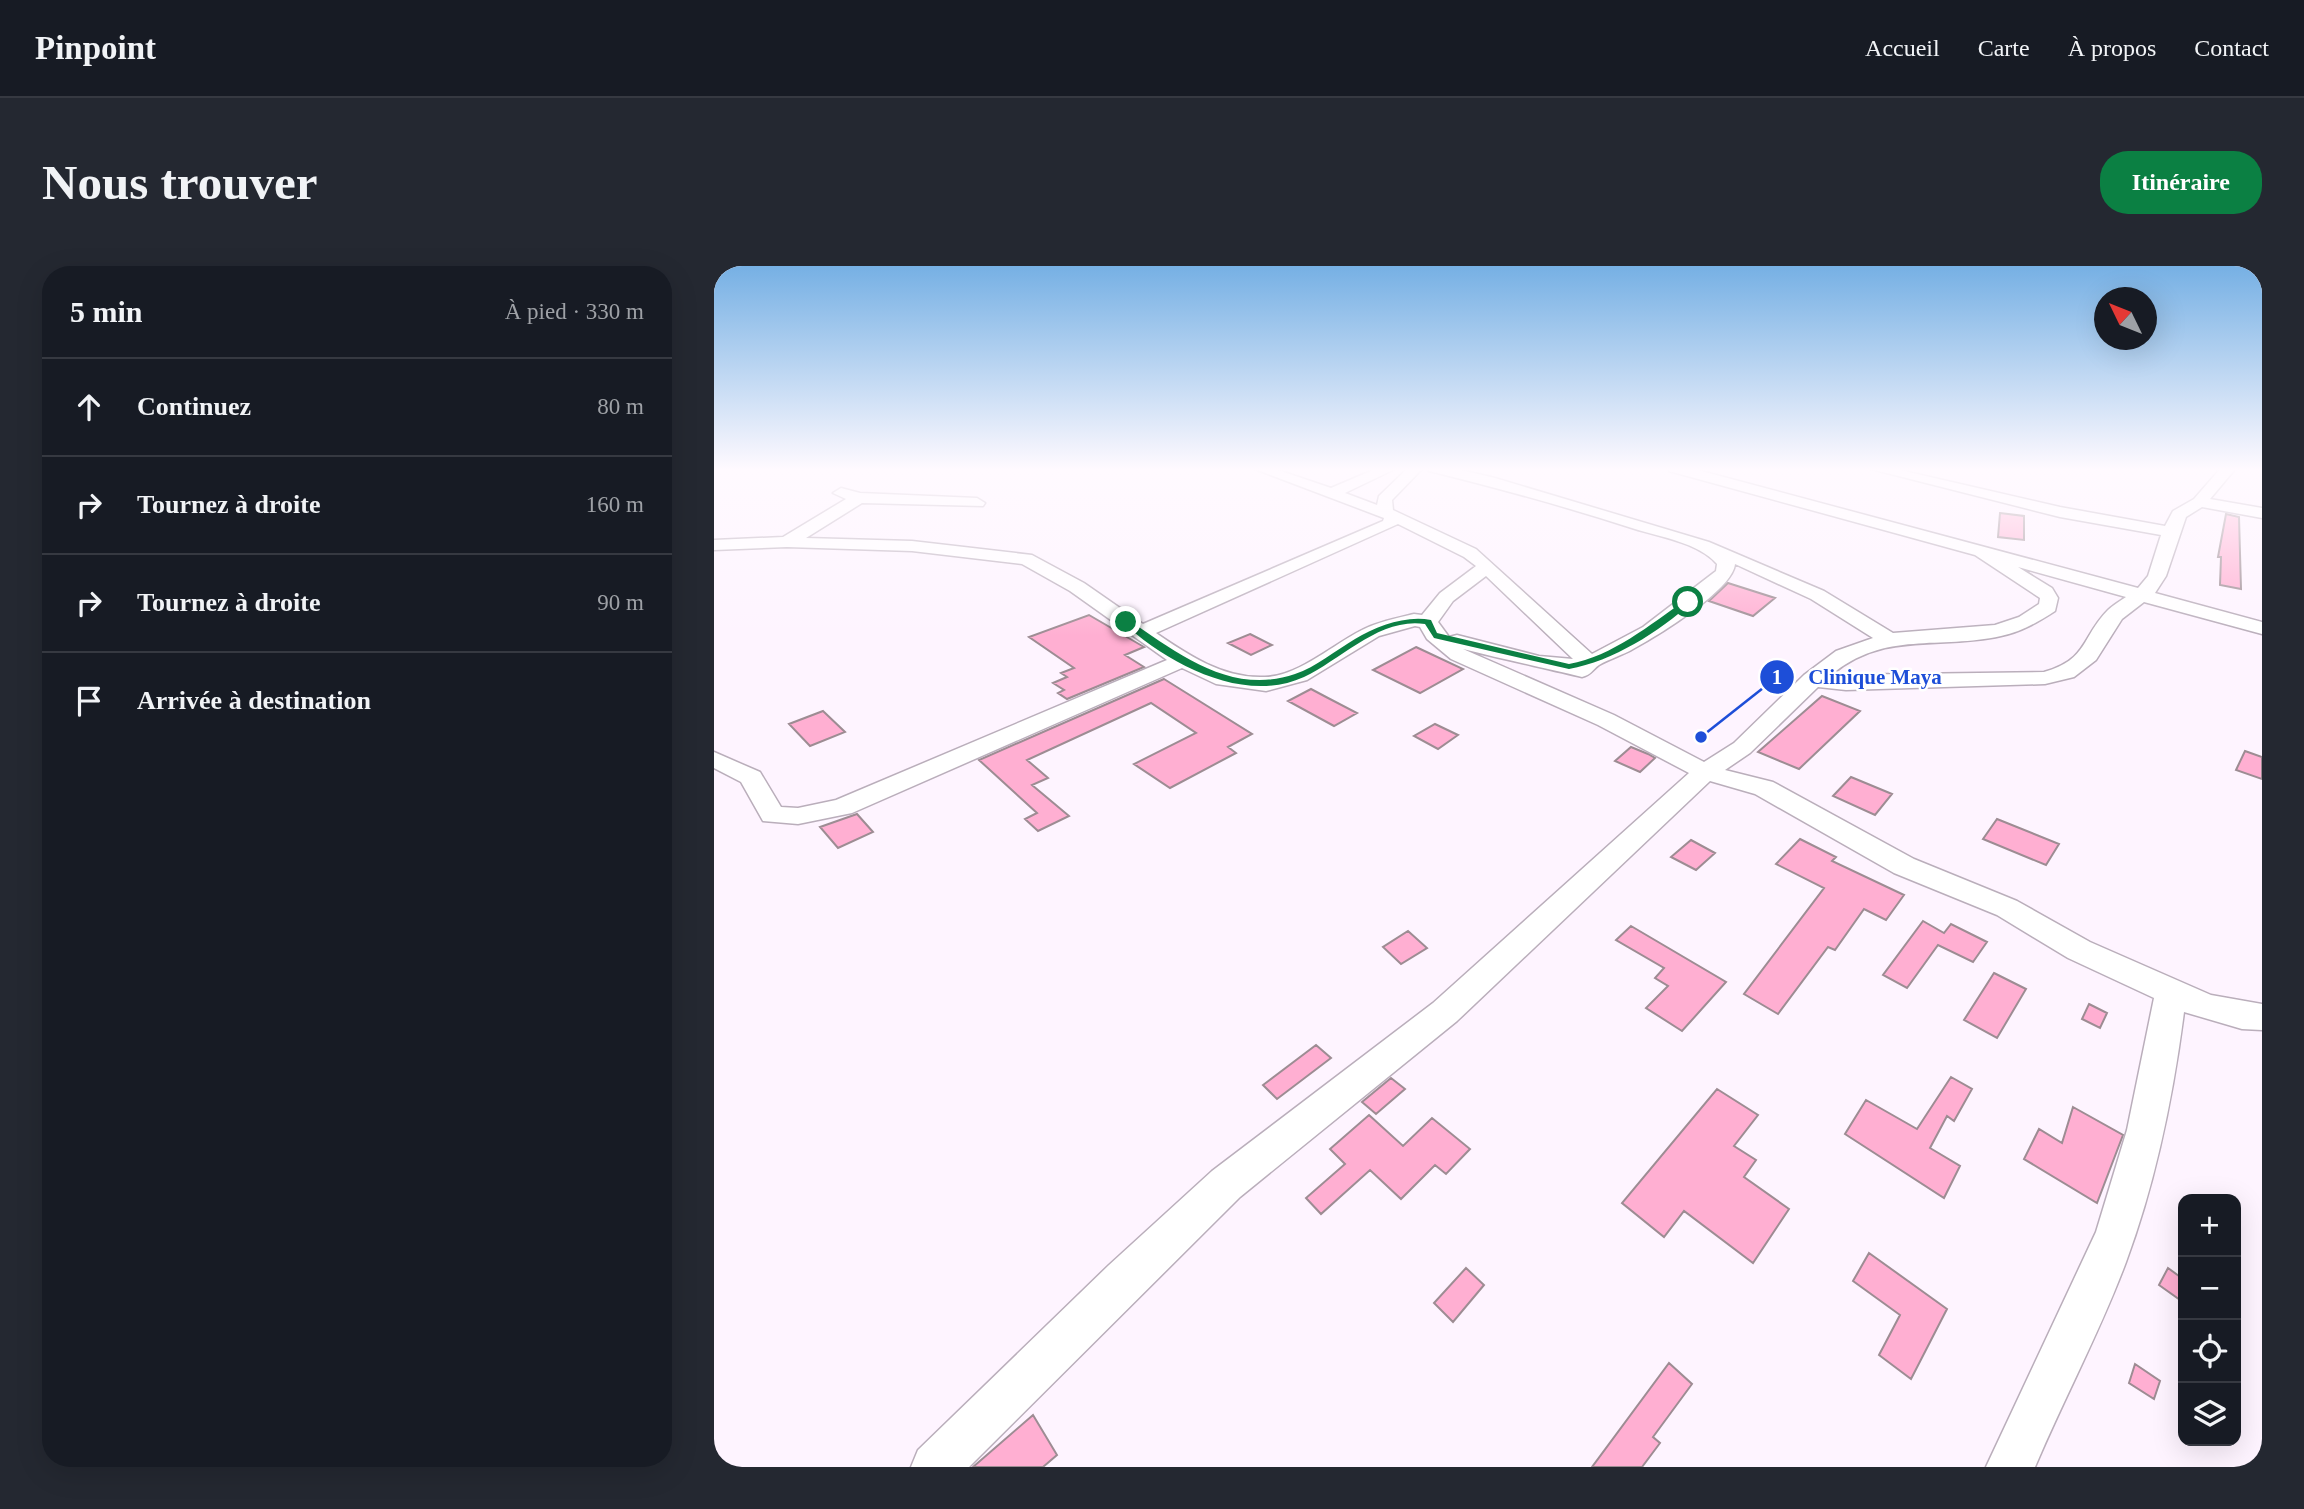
<!DOCTYPE html>
<html lang="fr">
<meta charset="utf-8">
<style>
:root{--surface:#171b24;--page:#242831;--text:#f1f3f6;--muted:#9ea1a6;--line:#363941;--accent:#0b8043}
body{margin:0;font-family:Georgia,serif;background:var(--page);color:var(--text)}
.controls{position:absolute;right:21px;bottom:21px;display:grid;overflow:hidden;border-radius:14px;box-shadow:0 7px 28px #0002}
.controls button{width:63px;height:63px;display:grid;place-items:center;padding:0;border:0;border-bottom:2px solid var(--line);background:var(--surface);color:var(--text);font:35px sans-serif}
.compass{position:absolute;left:1380px;top:21px;width:63px;height:63px;border-radius:50%;background:var(--surface);box-shadow:0 7px 28px #0002;rotate:313deg}
.stop{position:absolute;width:21px;height:21px;margin:-16px;border:5px solid #0b8043;border-radius:50%;background:#fff}
.stop.end{background:#0b8043;border-color:#fff;box-shadow:0 2px 7px #0008}
.list{margin:0;padding:0;list-style:none}
h2{display:flex;justify-content:space-between;align-items:center;height:91px;margin:0;padding:0 28px;font-size:30px}
h2 small{font-size:23px;font-weight:400;color:var(--muted)}
.list li{display:grid;grid-template-columns:46px 1fr auto;gap:21px;align-items:center;box-sizing:border-box;height:98px;padding:0 28px;border-top:2px solid var(--line)}
.list b{display:block;font-size:26px;white-space:nowrap}
.list em{font-size:23px;font-style:normal;color:var(--muted)}
.icon{flex:none;width:38px;height:38px;fill:none;stroke:currentColor;stroke-width:2;stroke-linecap:round;stroke-linejoin:round}
.map{position:relative;flex:none;width:1548px;height:1201px;overflow:hidden;border-radius:28px}
header{display:flex;align-items:center;gap:42px;box-sizing:border-box;height:98px;padding:0 35px;background:var(--surface);border-bottom:2px solid var(--line)}
header strong{font-size:33px}
nav{display:flex;gap:38px;margin-inline-start:auto;font-size:24px}
.intro{display:flex;align-items:center;justify-content:space-between;box-sizing:border-box;height:168px;padding:0 42px}
h1{margin:0;font-size:49px}
.button{padding:18px 32px;border-radius:28px;background:var(--accent);color:#fff;font-size:24px;font-weight:700}
main{display:flex;gap:42px;padding:0 42px}
aside{flex:1;background:var(--surface);border-radius:28px;box-shadow:0 7px 28px #0002}
.map>svg:first-child{display:block}
</style>
<header>
<strong>Pinpoint</strong>
<nav><a>Accueil</a><a>Carte</a><a>À propos</a><a>Contact</a></nav>
</header>
<div class="intro"><h1>Nous trouver</h1><a class="button">Itinéraire</a></div>
<main>
<aside>
<h2>5 min<small>À pied · 330 m</small></h2>
<ul class="list">
<li><svg class="icon" aria-label="ahead" viewBox="0 0 24 24"><path d="M12 20V5M6 11l6-6 6 6"/></svg><div><b>Continuez</b></div><em>80 m</em></li>
<li><svg class="icon" aria-label="right" viewBox="0 0 24 24"><path d="M7 20v-9h11M14 6l5 5-5 5"/></svg><div><b>Tournez à droite</b></div><em>160 m</em></li>
<li><svg class="icon" aria-label="right" viewBox="0 0 24 24"><path d="M7 20v-9h11M14 6l5 5-5 5"/></svg><div><b>Tournez à droite</b></div><em>90 m</em></li>
<li><svg class="icon" aria-label="arrive" viewBox="0 0 24 24"><path d="M6 21V4h12l-3 4 3 4H6"/></svg><div><b>Arrivée à destination</b></div></li>
</ul>
</aside>
<div class="map">
<svg width="1548" height="1201" viewBox="0 0 1548 1201">
<rect width="100%" height="100%" fill="#fef4ff"/>
<path fill="#ffafd2" stroke="#9d8c93" stroke-width="2" d="M1286 247 1310 250V274L1284 271Z
M1512 248 1525 251 1527 323 1506 319 1507 291H1504Z
M1014 317 1061 332 1039 350 995 335Z
M375 349 430 381 411 389 430 401 353 433 344 427 350 424 339 417 353 411 347 407 360 402 315 371Z
M536 368 558 379 537 389 514 377Z
M702 381 749 403 706 427 659 404Z
M450 413 538 468 514 481 522 487 456 522 420 498 482 467 437 437 313 494 334 512 318 519 355 550 324 565 311 553 323 547 265 494Z
M597 423 614 432 643 447 620 460 574 435Z
M1108 430 1146 445 1085 503 1044 486Z
M109 445 131 466 96 480 75 458Z
M721 458 744 469 724 483 700 470Z
M917 481 934 488 941 492 926 506 901 495Z
M1531 485 1548 491V513L1522 504Z
M1137 511 1178 528 1161 549 1119 530Z
M143 548 159 566 124 582 106 561Z
M1283 553 1345 578 1332 599 1269 573Z
M1086 573 1122 591 1118 595 1190 629 1172 654 1150 643 1121 684 1114 681 1064 748 1030 728 1110 622 1062 598Z
M977 574 1001 587 982 604 957 591Z
M1209 655 1230 667 1237 658 1273 676 1259 696 1224 679 1193 722 1169 709Z
M917 660 1012 716 968 765 932 742 954 720 941 712 950 702 902 674Z
M694 665 713 682 687 698 669 681Z
M1280 707 1312 723 1283 772 1250 754Z
M1375 738 1393 747 1386 762 1368 753Z
M602 779 617 792 563 833 549 819Z
M1237 811 1258 823 1240 855 1233 850 1216 882 1246 900 1230 932 1131 868 1152 834 1203 863Z
M677 812 691 823 662 848 648 836Z
M1003 823 1044 849 1020 880 1042 894 1030 911 1075 943 1039 997 970 945 950 971 908 937Z
M1359 841 1409 869 1383 937 1310 893 1325 863 1348 877Z
M655 849 689 880 718 852 756 883 732 908 721 899 687 933 656 904 607 948 592 932 631 898 616 883Z
M1155 987 1233 1043 1197 1113 1165 1089 1186 1049 1139 1015Z
M752 1002 770 1019 739 1056 720 1037Z
M1454 1002 1469 1013V1036L1445 1019Z
M955 1097 978 1118 939 1171 946 1177 928 1201H878Z
M1421 1098 1446 1115 1440 1133 1415 1117Z
M319 1149 343 1189 329 1201H259Z"/>
<g fill="none" stroke-linecap="round" stroke-linejoin="round">
<g stroke="#baaebb" stroke-width="3">
<path id="minor" d="M538 202H558L617 222 664 202H683L631 227 663 239 665 230 694 202H709L678 234 679 244 762 283 878 388 929 361 1002 305 1003 298C985 277 947 271 921 263 853 241 784 222 715 205L713 202H739L781 212 995 276 1110 325 1179 367 1281 359 1305 351 1325 338 1326 332 1261 289 955 205 953 202H976L1424 322 1434 310 1447 269 1346 251 1153 202H1177L1346 241 1451 260 1459 245 1480 233 1507 202H1522L1496 233 1548 242V252L1488 241 1472 251 1452 310 1441 327 1548 356V368L1430 336 1408 353 1382 394 1360 411 1331 418 1132 424 1104 421 1036 487 1011 504 1059 516 1200 593 1303 635 1376 676 1497 729 1548 738V764L1528 763 1470 746C1459 831 1442 915 1412 996 1386 1066 1350 1132 1321 1201H1272L1382 966 1413 864 1440 732 1354 692 1283 649 1180 607 1041 528 996 515 743 755 526 931 255 1201H197L204 1184 395 999 498 905 719 737 975 507 884 459 737 393 713 373 706 361 701 360 665 370 593 414 552 425 502 418 468 402 138 547 84 558 49 555 27 516 0 502V486L46 506 67 541 84 542 122 534 453 394 356 325 308 298 198 285 73 281 0 284V274L69 271 132 233 119 227 127 222 146 227 263 232 271 237 269 240 148 237 92 272 198 275 318 289 370 317 429 358 669 255 670 252ZM684 258 750 291 762 300 726 327 708 349 700 348C683 352 663 356 648 364 618 379 585 410 551 411 510 413 474 389 442 367ZM1021 298 1097 333 1159 372 1122 385 1090 409 1020 477 990 496 900 449 749 383C788 393 831 402 868 411 877 409 878 404 885 399 895 393 909 389 919 383 943 370 1019 324 1021 298ZM1304 301 1412 331C1406 335 1399 339 1394 344 1367 371 1375 393 1330 406L1117 409C1171 364 1226 384 1287 370 1307 366 1324 356 1341 345L1344 332 1338 322ZM772 310 859 393 825 390 743 369 735 371 724 356 739 335Z"/>
</g>
<use href="#minor" fill="#fff" fill-rule="evenodd"/>
</g>
<linearGradient id="sky" x2="0" y2="1"><stop stop-color="#76b0e4"/><stop offset="0.55" stop-color="#fffaff"/><stop offset="1" stop-color="#fffaff" stop-opacity="0"/></linearGradient>
<rect width="1548" height="370" fill="url(#sky)"/>
<path fill="#0b8043" d="M972 334 978 336C945 366 899 395 855 403L720 372 711 358C666 351 628 393 590 411 529 439 453 397 408 356L415 354C464 388 518 430 581 408 602 401 622 384 641 373 663 360 692 349 717 354L723 367 855 398C899 390 935 359 972 334Z"/>
<path fill="none" stroke="#1d4ed8" stroke-width="2.5" d="M987 471L1063 411"/>
<g fill="#1d4ed8" stroke="#fff" stroke-width="2.5">
<circle cx="987" cy="471" r="7"/>
<circle cx="1063" cy="411" r="18"/>
</g>
<g font-size="21" text-anchor="middle" font-weight="bold" fill="#fff">
<text x="1063" y="418">1</text>
</g>
<g font-size="21" text-anchor="middle" font-weight="bold" fill="#1d4ed8" stroke="#fff" stroke-width="5" stroke-linejoin="round" paint-order="stroke">
<text x="1161" y="418">Clinique Maya</text>
</g>
</svg>
<div class="controls">
<button>+</button>
<button>−</button>
<button><svg class="icon" aria-label="locate" viewBox="0 0 24 24"><circle cx="12" cy="12" r="6"/><path d="M12 2v4M12 18v4M2 12h4M18 12h4"/></svg></button>
<button><svg class="icon" aria-label="layers" viewBox="0 0 24 24"><path d="M12 4l9 5-9 5-9-5zM3 14l9 5 9-5"/></svg></button>
</div>
<svg class="compass" viewBox="-18 -18 36 36"><path d="M0-13l5 13h-10z" fill="#e53935"/><path d="M0 13l5-13h-10z" fill="#9ea1a6"/></svg>
<div class="stop" style="left:974px;top:336px"></div>
<div class="stop end" style="left:412px;top:356px"></div>
</div>
</main>
